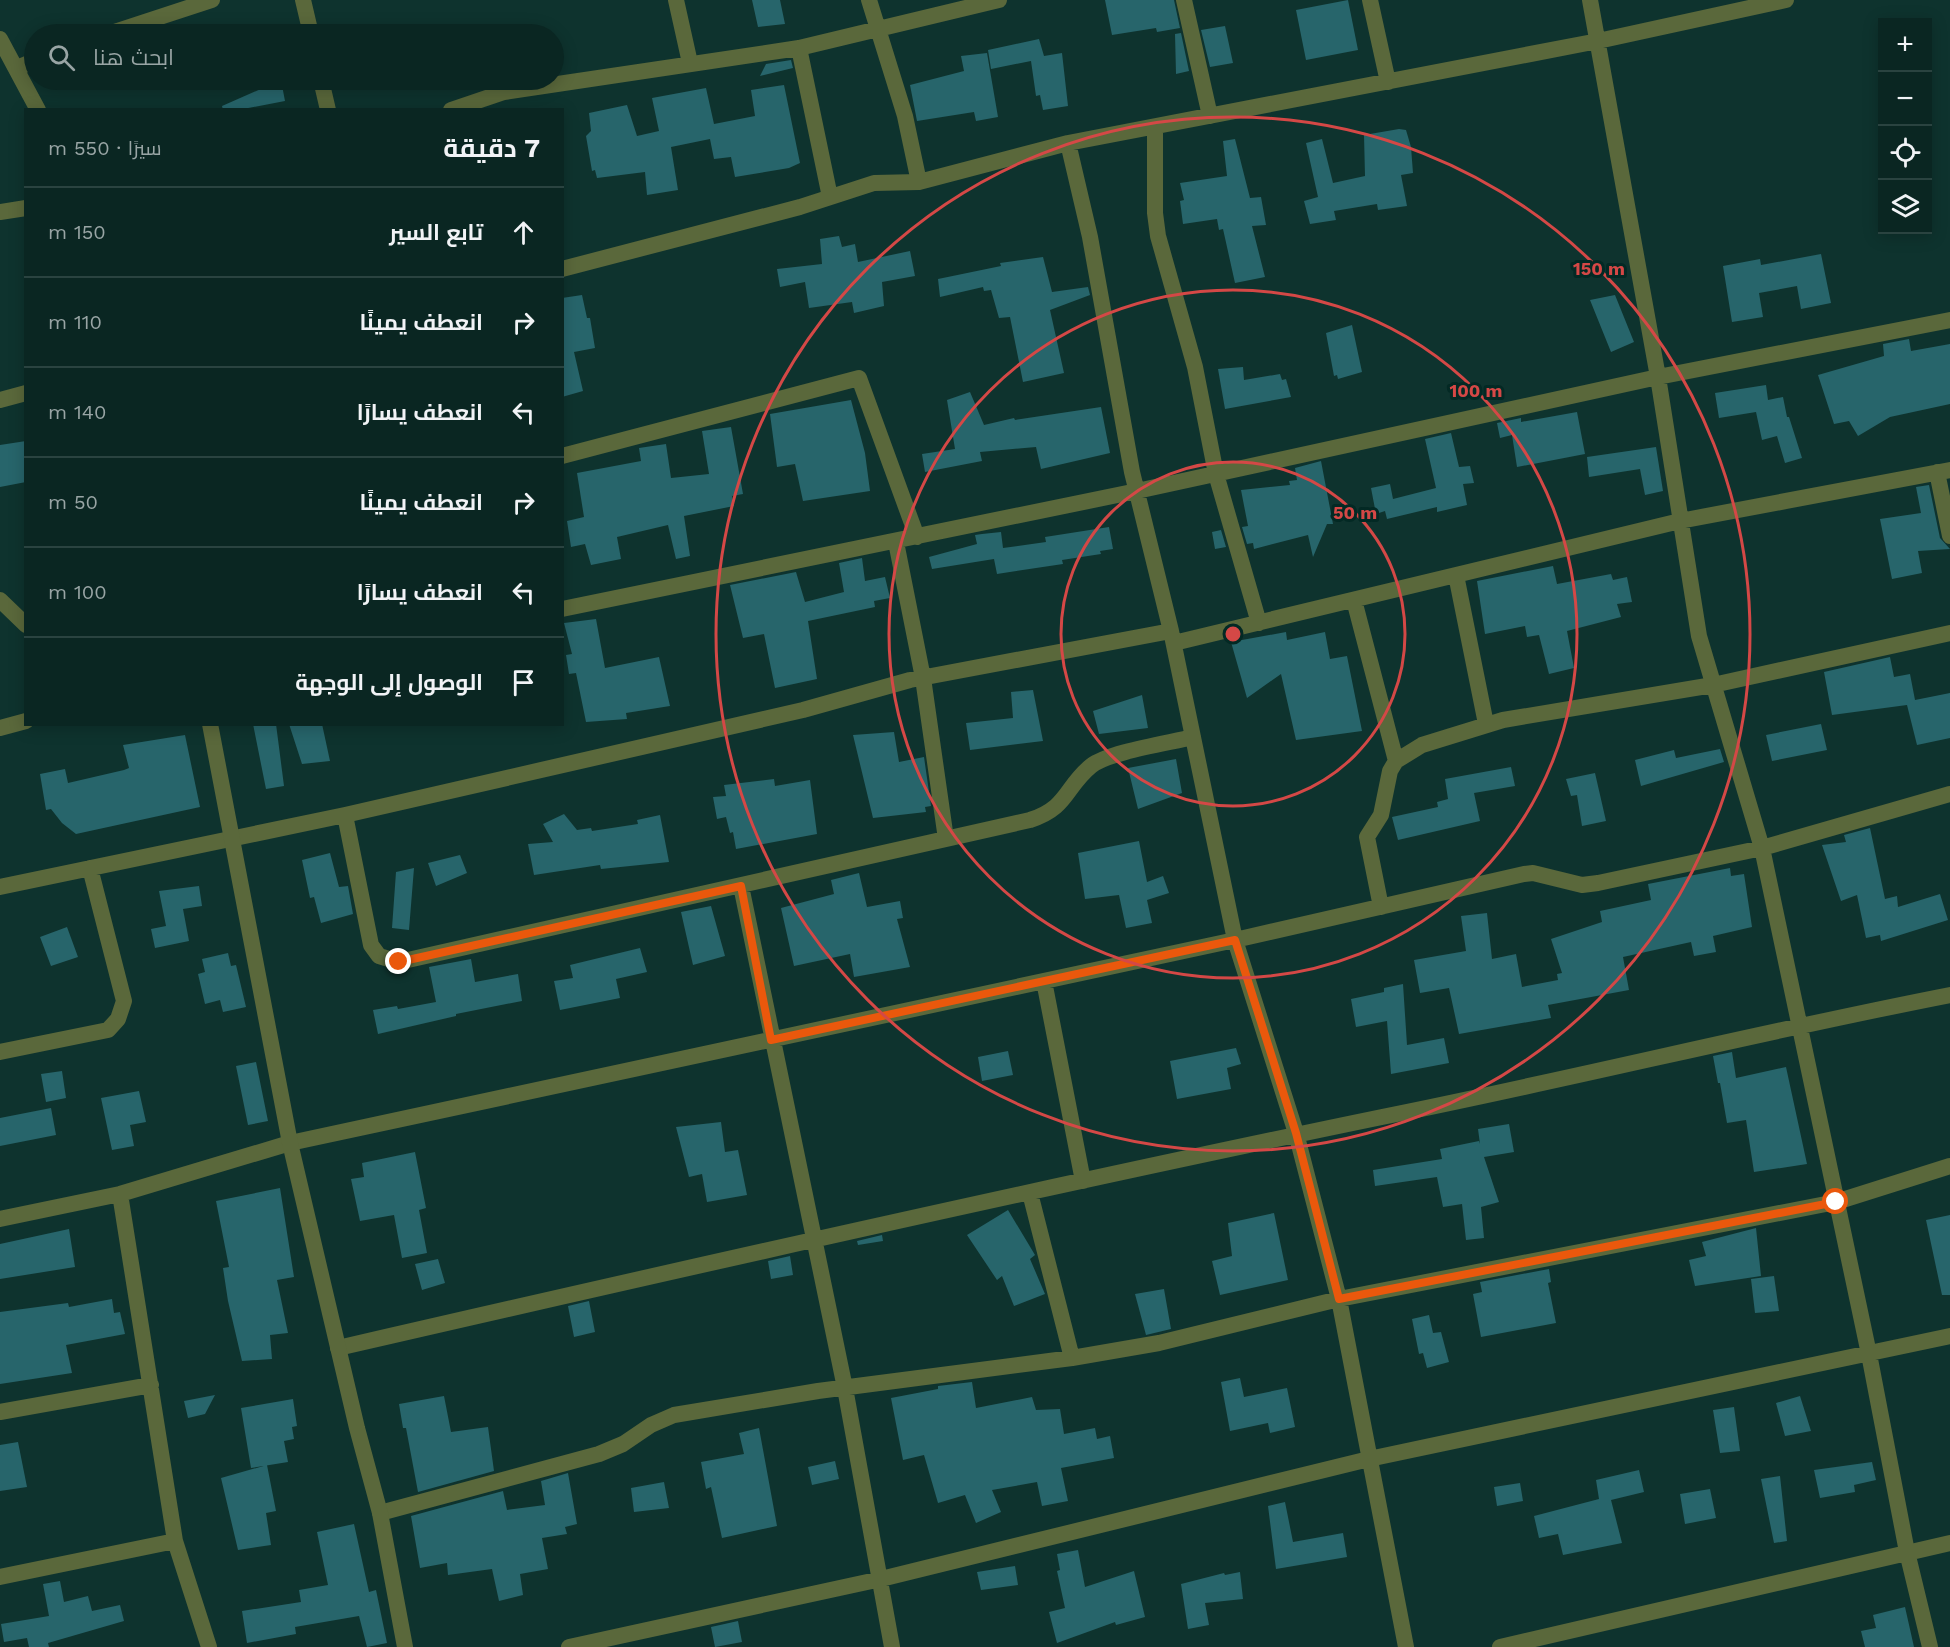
<!DOCTYPE html>
<html lang="ar">
<meta charset="utf-8">
<style>
:root{--surface:#0a2622;--page:#18322f;--text:#f1f3f6;--muted:#99a5a5;--line:#2a4340}
body{margin:0;font-family:"Work Sans",Cairo,sans-serif;background:var(--page);color:var(--text);direction:rtl}
.controls{position:absolute;right:18px;top:18px;display:grid;overflow:hidden;border-radius:0px;box-shadow:0 3px 15px #0003}
.controls button{width:54px;height:54px;display:grid;place-items:center;padding:0;border:0;border-bottom:2px solid var(--line);background:var(--surface);color:var(--text);font:30px sans-serif}
.stop{position:absolute;width:18px;height:18px;margin:-14px;border:4px solid #ea580c;border-radius:50%;background:#fff}
.stop.end{background:#ea580c;border-color:#fff;box-shadow:0 2px 6px #0008}
.list{margin:0;padding:0;list-style:none}
h2{display:flex;justify-content:space-between;align-items:center;height:78px;margin:0;padding:0 24px;font-size:26px}
h2 small{font-size:20px;font-weight:400;color:var(--muted)}
.list li{display:grid;grid-template-columns:39px 1fr auto;gap:18px;align-items:center;box-sizing:border-box;height:90px;padding:0 24px;border-top:2px solid var(--line)}
.list b{display:block;font-size:22px;white-space:nowrap}
.list em{font-size:20px;font-style:normal;color:var(--muted)}
.icon{flex:none;width:33px;height:33px;fill:none;stroke:currentColor;stroke-width:2;stroke-linecap:round;stroke-linejoin:round}
.map{position:relative;flex:none;width:1950px;height:1647px;overflow:hidden;direction:ltr}
.search{position:absolute;background:var(--surface);box-shadow:0 3px 15px #0003;left:24px;top:24px;width:540px;height:66px;display:flex;align-items:center;gap:15px;box-sizing:border-box;padding:0 21px;border-radius:33px;color:var(--muted);font-size:22px}
.panel{position:absolute;background:var(--surface);box-shadow:0 3px 15px #0003;left:24px;top:108px;width:540px;height:618px;border-radius:0px;direction:rtl}
.map>svg:first-child{display:block}
</style>
<div class="map">
<svg width="1950" height="1647" viewBox="0 0 1950 1647">
<rect width="100%" height="100%" fill="#0e332e"/>
<path fill="#27656b" d="M752 0H780L785 24 758 27Z
M1105 0H1174L1180 28 1157 32 1156 28 1112 35Z
M1348 0 1358 50 1306 60 1296 10Z
M1225 26 1233 63 1210 67 1201 30Z
M1181 33 1189 71 1176 74 1175 34Z
M1039 39 1044 56 1062 53 1068 106 1043 110 1040 95 1036 96 1031 61 991 69 988 50Z
M987 53 998 117 976 121 974 112 917 121 910 85 964 71 961 56Z
M791 60 793 68 760 76 766 64Z
M281 80 285 101 238 110H223L222 106Z
M784 85 800 163 789 168 735 177 731 157 714 159 710 139 671 147 678 190 647 195 645 172 597 178 595 170 592 171 586 136 591 131 589 113 627 105 637 136 659 131 652 98 706 88 714 124 755 116 751 90Z
M1399 129 1406 130 1411 147 1413 173 1401 175 1407 206 1378 210 1377 204 1334 211 1336 220 1310 224 1304 201 1318 197 1306 143 1322 139 1333 183 1365 176 1364 135Z
M1235 139 1250 198 1261 197 1266 225 1252 226 1265 277 1235 283 1223 229 1219 230 1217 219 1183 224 1180 201 1184 200 1180 183 1227 176 1223 141Z
M839 236 842 247 855 244 858 262 910 251 915 276 882 282 884 306 854 313 852 302 809 308 805 282 780 287 777 269 822 264 820 239Z
M1821 254 1831 303 1801 309 1797 286 1759 293 1763 317 1732 322 1723 266 1760 259 1761 265Z
M1043 257 1052 292 1088 287 1090 295 1050 310 1064 373 1023 382 1010 317 999 318 991 290 984 291 983 287 940 297 938 279 1001 266 1000 263Z
M582 295 587 318H590L595 348 574 352 583 391 562 397V298Z
M1615 295 1634 342 1611 352 1590 300Z
M1352 325 1362 372 1338 379 1337 375 1334 376 1326 333Z
M1909 339 1911 351 1950 344V404L1890 417 1858 436 1849 421 1834 424 1818 375 1884 356 1883 344Z
M1243 367 1244 380 1280 374 1282 380 1286 379 1291 397 1225 409 1218 369Z
M1766 385 1768 400 1783 397 1787 417H1789L1802 458 1785 463 1777 436 1762 440 1756 412 1719 418 1715 393Z
M970 392 984 425 1014 418 1015 420 1101 407 1110 453 1041 469 1036 447 980 452 982 461 925 472 922 454 955 449 947 400Z
M851 400 865 453 870 491 803 501 795 464 777 467 770 414Z
M1577 412 1585 454 1517 467 1512 435 1500 438 1497 423 1521 418V422Z
M731 427 743 494 732 496 734 506 684 516 690 556 676 559 668 525 617 537 621 559 591 565 585 544 571 547 567 521 584 517 577 473 641 461 639 448 666 444 671 478 709 474 702 431Z
M1451 433 1459 467 1470 466 1474 483 1463 484 1467 505 1437 512V507L1387 519 1385 511 1376 514 1371 488 1390 484 1393 499 1436 488 1425 439Z
M26 441V482L0 487V445Z
M1656 447 1663 491 1645 495 1640 469 1589 477 1587 457Z
M1321 461 1333 524H1327L1313 557 1308 535 1254 549 1253 543 1247 544 1242 527 1248 526 1241 490 1290 485 1289 481 1297 480 1295 468Z
M1929 485 1940 538 1950 549 1918 551 1922 573 1892 579 1880 519 1921 513 1916 487Z
M1109 527 1113 549 1100 551 1101 554 1062 560 1063 564 997 574 994 559 932 569 929 557 977 544 975 535 982 534 1001 532 1003 548 1046 542 1045 537Z
M1221 530 1226 547 1215 549 1212 532Z
M862 558 865 581 885 577 890 598 874 601 875 607 808 621 817 679 775 688 764 634 743 638 730 585 796 572 805 602 844 592 839 563Z
M1553 566 1557 584 1611 574 1613 580 1627 577 1632 602 1617 604 1621 617 1567 631 1574 668 1549 674 1539 635 1527 637 1525 626 1485 634 1477 581Z
M596 619 605 668 659 657 670 706 626 713 627 719 586 722 576 673 569 674 566 655 572 654 564 623Z
M1286 632 1287 640 1325 632 1330 659 1347 656 1362 731 1296 740 1281 674 1247 698 1231 642Z
M1890 657 1894 677 1910 674 1915 700 1950 693V738L1917 745 1907 705 1832 715 1824 672Z
M1033 690 1043 741 970 750 966 723 1013 718 1011 692Z
M1142 695 1148 728 1099 734 1093 711Z
M253 724H276L284 786 266 789Z
M289 724H322L330 761 302 764Z
M1821 724 1827 750 1772 761 1766 735Z
M894 732 899 762 924 757 931 806 925 807 926 812 873 818 853 735Z
M185 735 200 807 76 834 62 823 51 809 46 810 40 774 65 769 68 783 124 770 129 768 123 745Z
M1720 749 1724 762 1641 786 1635 760 1674 750 1676 758Z
M1176 759 1182 793 1138 809 1128 768Z
M1511 767 1515 786 1474 793 1480 821 1398 840 1392 817 1438 807 1437 802 1448 799 1445 779Z
M1595 773 1606 821 1582 826 1577 795 1571 796 1566 779Z
M774 779 775 786 810 780 817 834 736 849 733 832 730 833 726 817 717 819 713 797 726 796 724 785Z
M564 814 577 830 591 828 592 831 638 824 637 820 660 815 669 862 601 869 600 865 534 875 528 844 553 842 543 824Z
M1870 828 1885 899 1897 896 1898 907 1940 894 1948 920 1881 941 1880 935 1866 938 1857 895 1841 901 1822 845 1846 842 1844 835Z
M1139 841 1147 882 1163 876 1169 893 1147 900 1152 923 1126 928 1119 895 1085 899 1078 853Z
M330 853 339 887 348 886 353 914 321 923 314 897 310 898 302 860Z
M460 855 467 873 436 886 428 863Z
M414 868 409 930 392 928 396 872Z
M1730 868 1731 876 1744 874 1752 927 1713 936 1716 952 1694 956 1691 942 1623 957 1629 990 1548 1005 1551 1018 1459 1034 1449 988 1420 993 1414 960 1466 951 1461 916 1487 913 1492 959 1516 954 1522 987 1558 980 1557 974 1562 973 1551 939 1602 922 1600 911 1651 900 1648 884Z
M859 873 867 907 900 901 903 918 897 919 910 967 854 977 850 954 794 966 781 908 834 894 831 880Z
M199 886 202 906 183 909 189 941 155 948 151 929 166 926 159 891Z
M711 906 725 956 693 965 681 912Z
M67 927 78 957 51 966 40 937Z
M640 948 647 972 616 979 620 998 560 1010 554 981 573 978 570 965Z
M228 953 231 966 236 965 246 1007 223 1012 220 1000 205 1004 198 974 205 972 202 959Z
M471 959 475 982 518 974 522 1001 456 1014V1016L378 1034 373 1010 397 1006 398 1009 436 1002 429 967Z
M1403 984 1407 1045 1444 1038 1449 1063 1391 1074 1387 1021 1356 1027 1351 999 1384 992V988Z
M1236 1048 1241 1064 1227 1068 1231 1089 1177 1099 1170 1061Z
M1008 1051 1013 1075 982 1081 978 1057Z
M1732 1052 1736 1078 1786 1067 1807 1164 1754 1172 1746 1120 1727 1123 1720 1083H1718L1713 1056Z
M256 1062 268 1121 248 1125 236 1066Z
M62 1071 66 1098 46 1102 41 1074Z
M139 1091 146 1122 130 1125 134 1146 112 1150 101 1098Z
M51 1108 56 1135 0 1146V1118Z
M721 1122 725 1152 738 1150 747 1195 707 1202 702 1174 689 1177 676 1127Z
M1509 1124 1514 1152 1484 1157 1499 1202 1481 1207 1484 1238 1466 1240 1462 1204 1443 1207 1437 1177 1375 1186 1373 1170 1442 1159 1440 1149 1479 1141 1480 1144 1478 1129Z
M415 1152 426 1208 419 1210 427 1253 402 1258 394 1215 360 1221 351 1179 364 1177 362 1163Z
M280 1188 294 1277 277 1280 288 1333 270 1335 272 1359 242 1361 228 1301 223 1268 229 1267 216 1201Z
M1008 1210 1035 1255 1030 1259 1045 1294 1014 1306 1002 1276 997 1280 967 1235Z
M1274 1213 1288 1280 1220 1295 1212 1261 1232 1256 1228 1223Z
M1950 1215V1295H1942L1926 1220Z
M1756 1228 1761 1276 1695 1286 1689 1260 1706 1256 1702 1242Z
M69 1229 75 1267 0 1279V1244Z
M882 1235 883 1241 858 1245 857 1241Z
M790 1256 793 1275 771 1279 768 1261Z
M438 1259 445 1283 422 1290 415 1264Z
M1549 1269 1551 1282 1548 1283 1556 1323 1481 1337 1473 1294 1482 1292 1480 1282Z
M1774 1276 1779 1311 1755 1313 1751 1279Z
M1164 1289 1171 1329 1146 1335 1135 1294Z
M112 1299 114 1313 120 1312 125 1334 66 1345 72 1373 0 1384V1312L68 1303 69 1307Z
M589 1301 595 1332 574 1337 568 1306Z
M1429 1315 1433 1333 1441 1332 1449 1362 1427 1368 1423 1353 1419 1354 1412 1319Z
M1240 1378 1244 1397 1287 1388 1295 1427 1270 1433 1268 1423 1230 1431 1221 1382Z
M972 1382 976 1408 1032 1397 1036 1410 1060 1409 1064 1434 1095 1428 1097 1439 1110 1436 1114 1458 1061 1468 1068 1501 1042 1506 1037 1482 992 1490 1001 1512 976 1523 965 1495 938 1503 924 1455 903 1460 891 1398 938 1389V1386Z
M215 1395 205 1414 188 1418 184 1401Z
M444 1396 451 1432 488 1427 494 1471 418 1492 406 1428H403L399 1404Z
M1800 1396 1811 1431 1785 1436 1776 1403Z
M293 1399 297 1426 292 1427 294 1439 284 1441 288 1462 251 1468 241 1408Z
M1734 1407 1740 1451 1720 1453 1713 1410Z
M759 1428 777 1526 722 1538 711 1487 706 1489 701 1462 744 1454 739 1433Z
M18 1442 27 1487 0 1491V1445Z
M835 1461 839 1479 812 1485 808 1467Z
M1872 1462 1876 1480 1854 1485 1855 1492 1820 1498 1814 1470Z
M267 1465 276 1511 266 1513 271 1545 238 1550 221 1478Z
M1639 1470 1644 1492 1611 1500 1622 1543 1563 1555 1558 1534 1539 1538 1534 1516 1599 1499 1596 1480Z
M568 1473 577 1524 565 1527 567 1534 542 1538 548 1569 520 1574 523 1595 499 1601 492 1569 448 1575 447 1563 420 1568 411 1516 503 1491 507 1510 545 1505 541 1481Z
M1780 1476 1787 1541 1774 1543 1761 1479Z
M664 1482 669 1508 634 1512 631 1488Z
M1520 1483 1523 1501 1497 1506 1494 1487Z
M1710 1489 1716 1518 1685 1524 1680 1494Z
M1285 1502 1293 1542 1343 1533 1347 1557 1276 1569 1268 1506Z
M354 1524 369 1592 376 1590 387 1643 367 1647 359 1616 295 1627 296 1634 247 1643 242 1611 301 1602 299 1590 328 1585 317 1532Z
M1078 1550 1085 1587 1134 1571 1145 1617 1116 1625 1115 1622 1057 1643 1049 1612 1065 1608 1057 1571 1060 1570 1057 1554Z
M1015 1566 1018 1585 981 1590 977 1572Z
M1240 1572 1243 1599 1205 1603 1209 1625 1188 1629 1181 1584 1224 1573 1225 1575Z
M60 1581 64 1602 88 1596 92 1611 120 1605 124 1621 48 1643 49 1647H29L27 1638 4 1642 1 1624 49 1616 43 1584Z
M1905 1607 1914 1647H1865L1861 1631 1876 1628 1873 1615Z
M738 1621 742 1642 715 1647 711 1627Z"/>
<g fill="none" stroke-linecap="round" stroke-linejoin="round">
<path stroke="#5a683b" stroke-width="16" d="M303 0 311 34
M676 0 690 63
M869 0 905 116 919 182
M1184 0 1210 116
M1370 0 1388 82
M1590 0 1658 377 1699 636 1762 848 1869 1354 1907 1552 1930 1647
M108 34 212 0
M799 48 830 197
M17 68 34 61
M321 80 328 110
M451 110 504 92 799 48 999 0
M1155 127V213L1158 236 1195 367 1216 474 1259 623
M1068 143 1090 237 1132 472 1171 631 1235 940 1296 1133 1339 1299 1406 1647
M0 212 26 208
M562 269 800 207 874 183 919 182 1068 143 1598 41 1786 0
M0 400 26 393
M562 456 859 378 917 537
M1937 472 1950 536
M896 542 923 678 946 839
M1456 575 1486 724
M0 600 26 625
M1354 600 1396 761
M562 609 1137 491 1658 377 1950 320
M1174 643 1680 521 1950 470
M0 728 26 721
M345 815 371 945 379 956 399 962 1030 820C1068 808 1065 787 1091 766 1108 752 1169 743 1193 737
M741 886 845 1388 892 1647
M0 887 345 815 803 710 910 680 1171 631
M1381 907 1367 837 1381 815 1390 771 1396 761 1422 745 1503 720 1713 685 1950 633
M1044 981 1083 1181
M0 1052 108 1030 118 1019 124 1001 90 868
M1030 1193 1072 1358
M120 1194 175 1541 209 1647
M0 1219 120 1194 290 1143 1235 940 1524 874 1533 873 1582 885 1598 883 1762 848 1950 794
M338 1348C685 1268 1033 1189 1382 1117 1572 1079 1760 1032 1950 995
M0 1412 151 1385
M380 1513 599 1454 623 1444 651 1425 674 1415 818 1391 1072 1358 1159 1343 1339 1299 1836 1202 1950 1166
M0 1577 175 1541
M569 1647 881 1579 1369 1459 1950 1336
M1500 1647 1950 1543"/>
<path stroke="#5a683b" stroke-width="16" d="M0 39 38 110
M210 724 290 1143 357 1428 380 1513 405 1647"/>
</g>
<g fill="none" stroke-linecap="round" stroke-linejoin="round">
<path stroke="#ea580c" stroke-width="8" d="M399 962 741 886 771 1040 1235 940 1296 1133 1339 1299 1836 1202"/>
</g>
<g fill="none" stroke="#d44846" stroke-width="3">
<circle cx="1233" cy="634" r="172"/>
<circle cx="1233" cy="634" r="344"/>
<circle cx="1233" cy="634" r="517"/>
</g>
<circle cx="1233" cy="634" r="9" fill="#d44846" stroke="#032924" stroke-width="3"/>
<g font-size="18" text-anchor="middle" font-weight="bold" fill="#d44846" stroke="#032924" stroke-width="6" stroke-linejoin="round" paint-order="stroke">
<text x="1599" y="275">150 m</text>
<text x="1476" y="397">100 m</text>
<text x="1355" y="519">50 m</text>
</g>
</svg>
<div class="controls">
<button>+</button>
<button>−</button>
<button><svg class="icon" aria-label="locate" viewBox="0 0 24 24"><circle cx="12" cy="12" r="6"/><path d="M12 2v4M12 18v4M2 12h4M18 12h4"/></svg></button>
<button><svg class="icon" aria-label="layers" viewBox="0 0 24 24"><path d="M12 4l9 5-9 5-9-5zM3 14l9 5 9-5"/></svg></button>
</div>
<div class="stop" style="left:1836px;top:1202px"></div>
<div class="stop end" style="left:399px;top:962px"></div>
<div class="search"><svg class="icon" aria-label="search" viewBox="0 0 24 24"><circle cx="10" cy="10" r="6"/><path d="M15 15l6 6"/></svg>ابحث هنا</div>
<section class="panel">
<h2>7 دقيقة<small>سيرًا · 550 m</small></h2>
<ul class="list">
<li><svg class="icon" aria-label="ahead" viewBox="0 0 24 24"><path d="M12 20V5M6 11l6-6 6 6"/></svg><div><b>تابع السير</b></div><em>150 m</em></li>
<li><svg class="icon" aria-label="right" viewBox="0 0 24 24"><path d="M7 20v-9h11M14 6l5 5-5 5"/></svg><div><b>انعطف يمينًا</b></div><em>110 m</em></li>
<li><svg class="icon" aria-label="left" viewBox="0 0 24 24"><path d="M17 20v-9H6M10 6l-5 5 5 5"/></svg><div><b>انعطف يسارًا</b></div><em>140 m</em></li>
<li><svg class="icon" aria-label="right" viewBox="0 0 24 24"><path d="M7 20v-9h11M14 6l5 5-5 5"/></svg><div><b>انعطف يمينًا</b></div><em>50 m</em></li>
<li><svg class="icon" aria-label="left" viewBox="0 0 24 24"><path d="M17 20v-9H6M10 6l-5 5 5 5"/></svg><div><b>انعطف يسارًا</b></div><em>100 m</em></li>
<li><svg class="icon" aria-label="arrive" viewBox="0 0 24 24"><path d="M6 21V4h12l-3 4 3 4H6"/></svg><div><b>الوصول إلى الوجهة</b></div></li>
</ul>
</section>
</div>
